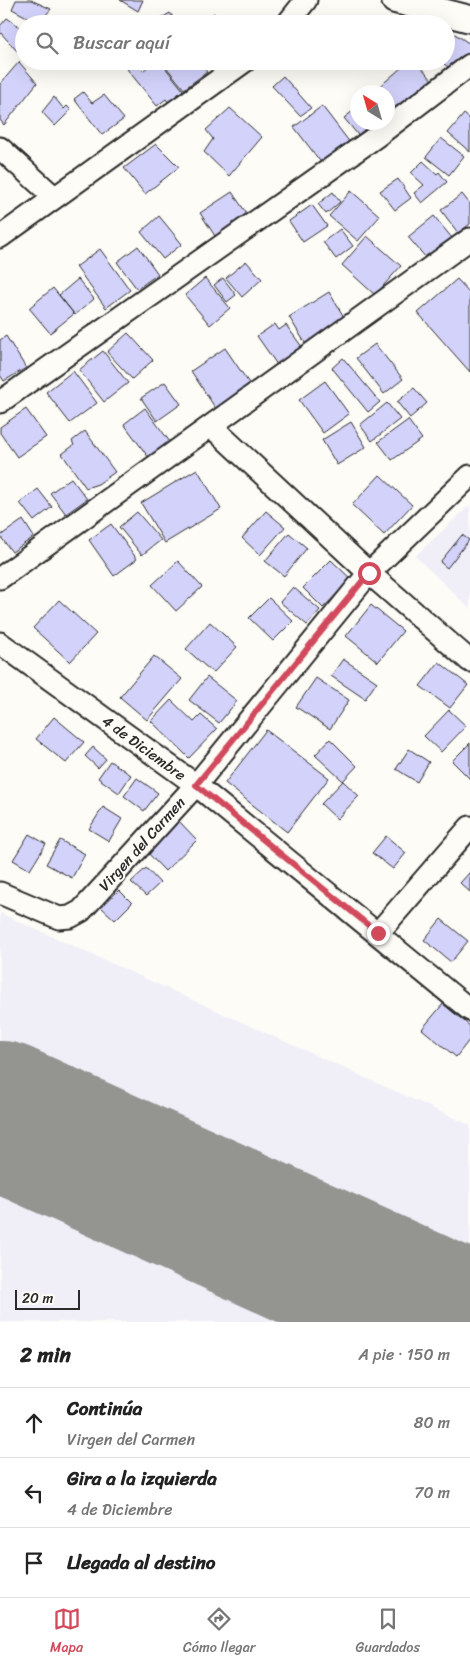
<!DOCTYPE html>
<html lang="es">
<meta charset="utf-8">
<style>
:root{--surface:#fff;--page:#f2f2f2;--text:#222;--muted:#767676;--line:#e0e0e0;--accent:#d1495b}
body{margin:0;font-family:Sriracha,sans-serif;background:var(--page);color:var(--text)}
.compass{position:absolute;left:350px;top:85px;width:45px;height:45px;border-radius:50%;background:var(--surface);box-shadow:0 5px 20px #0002;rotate:323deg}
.scale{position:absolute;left:15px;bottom:12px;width:65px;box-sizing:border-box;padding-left:5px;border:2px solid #2b2b2b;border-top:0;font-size:14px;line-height:18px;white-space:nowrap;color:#2b2b2b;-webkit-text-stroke:4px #fdfcf7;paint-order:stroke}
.stop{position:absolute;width:15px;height:15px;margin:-11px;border:4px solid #d1495b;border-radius:50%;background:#fff}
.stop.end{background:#d1495b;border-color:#fff;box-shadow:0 1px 5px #0008}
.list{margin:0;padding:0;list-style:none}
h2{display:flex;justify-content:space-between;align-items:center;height:65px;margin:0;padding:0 20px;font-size:21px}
h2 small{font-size:16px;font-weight:400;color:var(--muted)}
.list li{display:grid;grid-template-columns:32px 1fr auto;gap:15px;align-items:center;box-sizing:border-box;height:70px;padding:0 20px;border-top:1px solid var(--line)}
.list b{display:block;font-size:19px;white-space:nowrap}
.list p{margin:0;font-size:16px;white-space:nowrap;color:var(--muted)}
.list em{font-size:16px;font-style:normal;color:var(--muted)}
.icon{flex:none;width:28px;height:28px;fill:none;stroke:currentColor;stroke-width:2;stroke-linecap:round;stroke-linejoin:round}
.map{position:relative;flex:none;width:470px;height:1322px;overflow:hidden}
.search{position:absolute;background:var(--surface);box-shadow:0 5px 20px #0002;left:15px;right:15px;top:15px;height:55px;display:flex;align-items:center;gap:12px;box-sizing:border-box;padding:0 18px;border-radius:28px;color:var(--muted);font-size:19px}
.sheet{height:275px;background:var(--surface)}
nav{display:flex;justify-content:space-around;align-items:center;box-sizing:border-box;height:70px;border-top:1px solid var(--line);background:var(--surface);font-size:14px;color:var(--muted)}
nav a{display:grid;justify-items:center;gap:2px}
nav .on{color:var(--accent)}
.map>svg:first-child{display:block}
</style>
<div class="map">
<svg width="470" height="1322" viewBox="0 0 470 1322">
<rect width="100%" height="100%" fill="#fdfcf7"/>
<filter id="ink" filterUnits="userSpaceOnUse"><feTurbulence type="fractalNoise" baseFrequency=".02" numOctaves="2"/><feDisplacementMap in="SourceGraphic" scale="10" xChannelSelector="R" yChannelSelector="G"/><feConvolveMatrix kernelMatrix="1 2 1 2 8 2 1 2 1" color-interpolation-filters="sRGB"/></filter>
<g filter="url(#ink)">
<path fill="#f0eff8" d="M470 505V609L415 556Z
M0 913 470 1125V1322H0Z"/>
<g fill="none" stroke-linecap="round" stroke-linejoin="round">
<path stroke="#949491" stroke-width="148" d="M0 1115 457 1322"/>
</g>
<path fill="#d3d2fb" stroke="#2b2b2b" d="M16 0H31L51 9 45 16 43 24H40L12 9Z
M120 0H143L138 11Z
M170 13 178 24H163L160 19Z
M214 13 222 24H203L202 22Z
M7 18 24 30V46L17 51 0 32V26Z
M446 28 470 44V52L455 72 440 61H446Z
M154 61H160L183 90 169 103 166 99 157 106 127 69 135 63 143 71Z
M163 61H198L207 72 184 89 162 62Z
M409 61H416L433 81 399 112 388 99V92H382L378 88Z
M19 62 37 83 4 125 0 120V84Z
M283 76 311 108 300 116 272 86Z
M83 92 92 103 104 95 124 119 102 135 74 99Z
M54 97 64 109 67 106 71 110 55 126 42 112Z
M322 106 351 144 323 165 294 127Z
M358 107V122H373L358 135 344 118Z
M230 108 262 137 229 176 204 152 213 139 206 130Z
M464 114 470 119V152L448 133Z
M441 138 464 156 449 175 426 157Z
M156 144 179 167 145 194 124 168Z
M423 161 437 174 439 172 447 182 422 203 414 193 424 185 411 173Z
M398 179 411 198 395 210 380 191Z
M351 191 380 216 358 241 329 216Z
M232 192 249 217 217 239 200 213Z
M333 192 340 202 326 214 318 204Z
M462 194 470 204V224L458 233 441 210Z
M312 205 327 226 303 242 289 221Z
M159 216 182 244 163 259 141 232Z
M434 216 452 238 427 259 408 237Z
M340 229 353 246 336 259 323 242Z
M367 236 401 266 375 295 342 265Z
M138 246 158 274 137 289 117 262Z
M100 249 130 290 106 308 76 267Z
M246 261 262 279 242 297 226 278Z
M205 278 230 308 210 325 185 295Z
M223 278 236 295 227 302 214 285Z
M78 279 94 299 75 315 59 295Z
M457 279 470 293V372L418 313Z
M53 288 74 314 50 333 29 308Z
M329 292 347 322 307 346 289 317Z
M275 324 279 330 286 325 305 351 280 369 257 336Z
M128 333 153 360 132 379 107 352Z
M6 336 26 368 4 381 0 375V340Z
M375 344 403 379 384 394 356 358Z
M225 348 253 389 218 412 191 371Z
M103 351 128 383 104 402 79 370Z
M343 358 380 402 368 412 332 368Z
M73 371 97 403 70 423 46 392Z
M325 381 349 414 323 433 299 400Z
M165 382 181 404 157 421 141 398Z
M414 388 427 403 410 418 397 402Z
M387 403 400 419 372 441 360 425Z
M145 408 170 442 149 458 124 424Z
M26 409 46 437 17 457 0 433V427Z
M408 420 422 439 392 460 378 442Z
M351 422 366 447 337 465 322 440Z
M85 431 115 472 98 484 86 488 62 454 74 445 72 441Z
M197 469 221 509 165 543 141 503Z
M380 475 412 505 384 535 352 505Z
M71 478 87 499 66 514 50 493Z
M38 489 52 507 34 521 20 503Z
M266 511 285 527 260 555 242 538Z
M137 512 161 540 142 555 119 527Z
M23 520 34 537 12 552 0 536Z
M111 524 137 559 114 576 89 540Z
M289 533 307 548 284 576 265 561Z
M462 535 469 540 447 568 440 562Z
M331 560 351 579 323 608 303 588Z
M178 561 202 587 176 611 152 585Z
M293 587 320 610 307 625 280 602Z
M269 598 293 621 273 641 249 618Z
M59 600 96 634 70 662 33 628Z
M371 605 403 631 378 662 346 636Z
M210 622 237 647 213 673 186 649Z
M154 656 182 679 147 720 120 697Z
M343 659 377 682 365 699 331 676Z
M439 662 468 685 450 708 420 686Z
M207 677 237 701 219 723 189 700Z
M316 678 349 700 330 729 296 707Z
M171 700 194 722 201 715 217 729 189 758 151 721Z
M449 710 466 726 441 752 424 736Z
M54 717 84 742 66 763 36 739Z
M266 730 329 778 287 832 225 783Z
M330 739 357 766 343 781 315 755Z
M470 743V779L452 761Z
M93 747 106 759 98 768 85 756Z
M409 749 429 762 417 782 396 769Z
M110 761 131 775 119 793 98 778Z
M137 778 158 793 144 811 124 796Z
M343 781 359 796 337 819 321 804Z
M103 807 122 819 109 841 89 829Z
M178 820 197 840 165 871 146 851Z
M29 834 46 844 30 870 13 860Z
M386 836 406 853 393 869 372 853Z
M60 840 85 854 72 878 46 864Z
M146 868 160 883 146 896 131 882Z
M470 872V892L460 883Z
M119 890 132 903 115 920 101 907Z
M441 919 468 941 451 962 424 940Z
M443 1004 470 1026V1039L456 1057 422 1029Z"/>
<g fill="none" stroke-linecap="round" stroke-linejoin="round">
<g stroke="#2b2b2b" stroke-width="25">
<path id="minor" d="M287 24 306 0
M0 148 54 197
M0 237 245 61
M0 402 377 136 470 65
M211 426 369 573 470 661
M0 578 470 239
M0 643 196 785 470 1010
M0 893 59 918 70 917 81 911 196 785 369 573 470 476
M378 933 470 827"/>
</g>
<g stroke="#2b2b2b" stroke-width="30">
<path id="major" d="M395 0 470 19"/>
</g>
<use href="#minor" stroke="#fdfcf7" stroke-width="21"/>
<use href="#major" stroke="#fdfcf7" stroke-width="26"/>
</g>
</g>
<g fill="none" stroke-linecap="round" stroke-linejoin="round" filter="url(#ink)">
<path stroke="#d1495b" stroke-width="6" d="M369 573 196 785 378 933"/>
</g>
<g text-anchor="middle" stroke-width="4" stroke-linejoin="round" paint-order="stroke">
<g font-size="15" fill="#2b2b2b" stroke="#fdfcf7">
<text transform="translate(144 748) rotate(36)" y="5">4 de Diciembre</text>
<text transform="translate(142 844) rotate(-48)" y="5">Virgen del Carmen</text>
</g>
</g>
</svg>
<svg class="compass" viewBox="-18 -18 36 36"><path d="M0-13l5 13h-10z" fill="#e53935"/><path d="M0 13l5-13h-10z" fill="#767676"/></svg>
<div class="scale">20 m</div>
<div class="stop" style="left:369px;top:573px"></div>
<div class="stop end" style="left:378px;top:933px"></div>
<div class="search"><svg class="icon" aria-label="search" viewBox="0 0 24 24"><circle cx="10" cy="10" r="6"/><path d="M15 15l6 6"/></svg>Buscar aquí</div>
</div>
<section class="sheet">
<h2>2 min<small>A pie · 150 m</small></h2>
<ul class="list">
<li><svg class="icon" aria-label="ahead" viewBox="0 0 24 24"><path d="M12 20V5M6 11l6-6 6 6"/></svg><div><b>Continúa</b><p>Virgen del Carmen</p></div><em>80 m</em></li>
<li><svg class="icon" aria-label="left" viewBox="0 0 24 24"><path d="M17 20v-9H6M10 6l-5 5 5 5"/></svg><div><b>Gira a la izquierda</b><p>4 de Diciembre</p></div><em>70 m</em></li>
<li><svg class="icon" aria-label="arrive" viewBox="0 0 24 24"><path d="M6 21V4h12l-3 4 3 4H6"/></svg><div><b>Llegada al destino</b></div></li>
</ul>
</section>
<nav>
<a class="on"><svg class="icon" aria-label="map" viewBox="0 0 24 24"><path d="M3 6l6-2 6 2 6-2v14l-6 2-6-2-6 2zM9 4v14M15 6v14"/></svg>Mapa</a>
<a><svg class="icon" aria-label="directions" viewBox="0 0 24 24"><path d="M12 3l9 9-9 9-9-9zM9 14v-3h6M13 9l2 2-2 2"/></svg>Cómo llegar</a>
<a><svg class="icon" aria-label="saved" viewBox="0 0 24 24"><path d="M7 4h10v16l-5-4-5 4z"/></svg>Guardados</a>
</nav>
